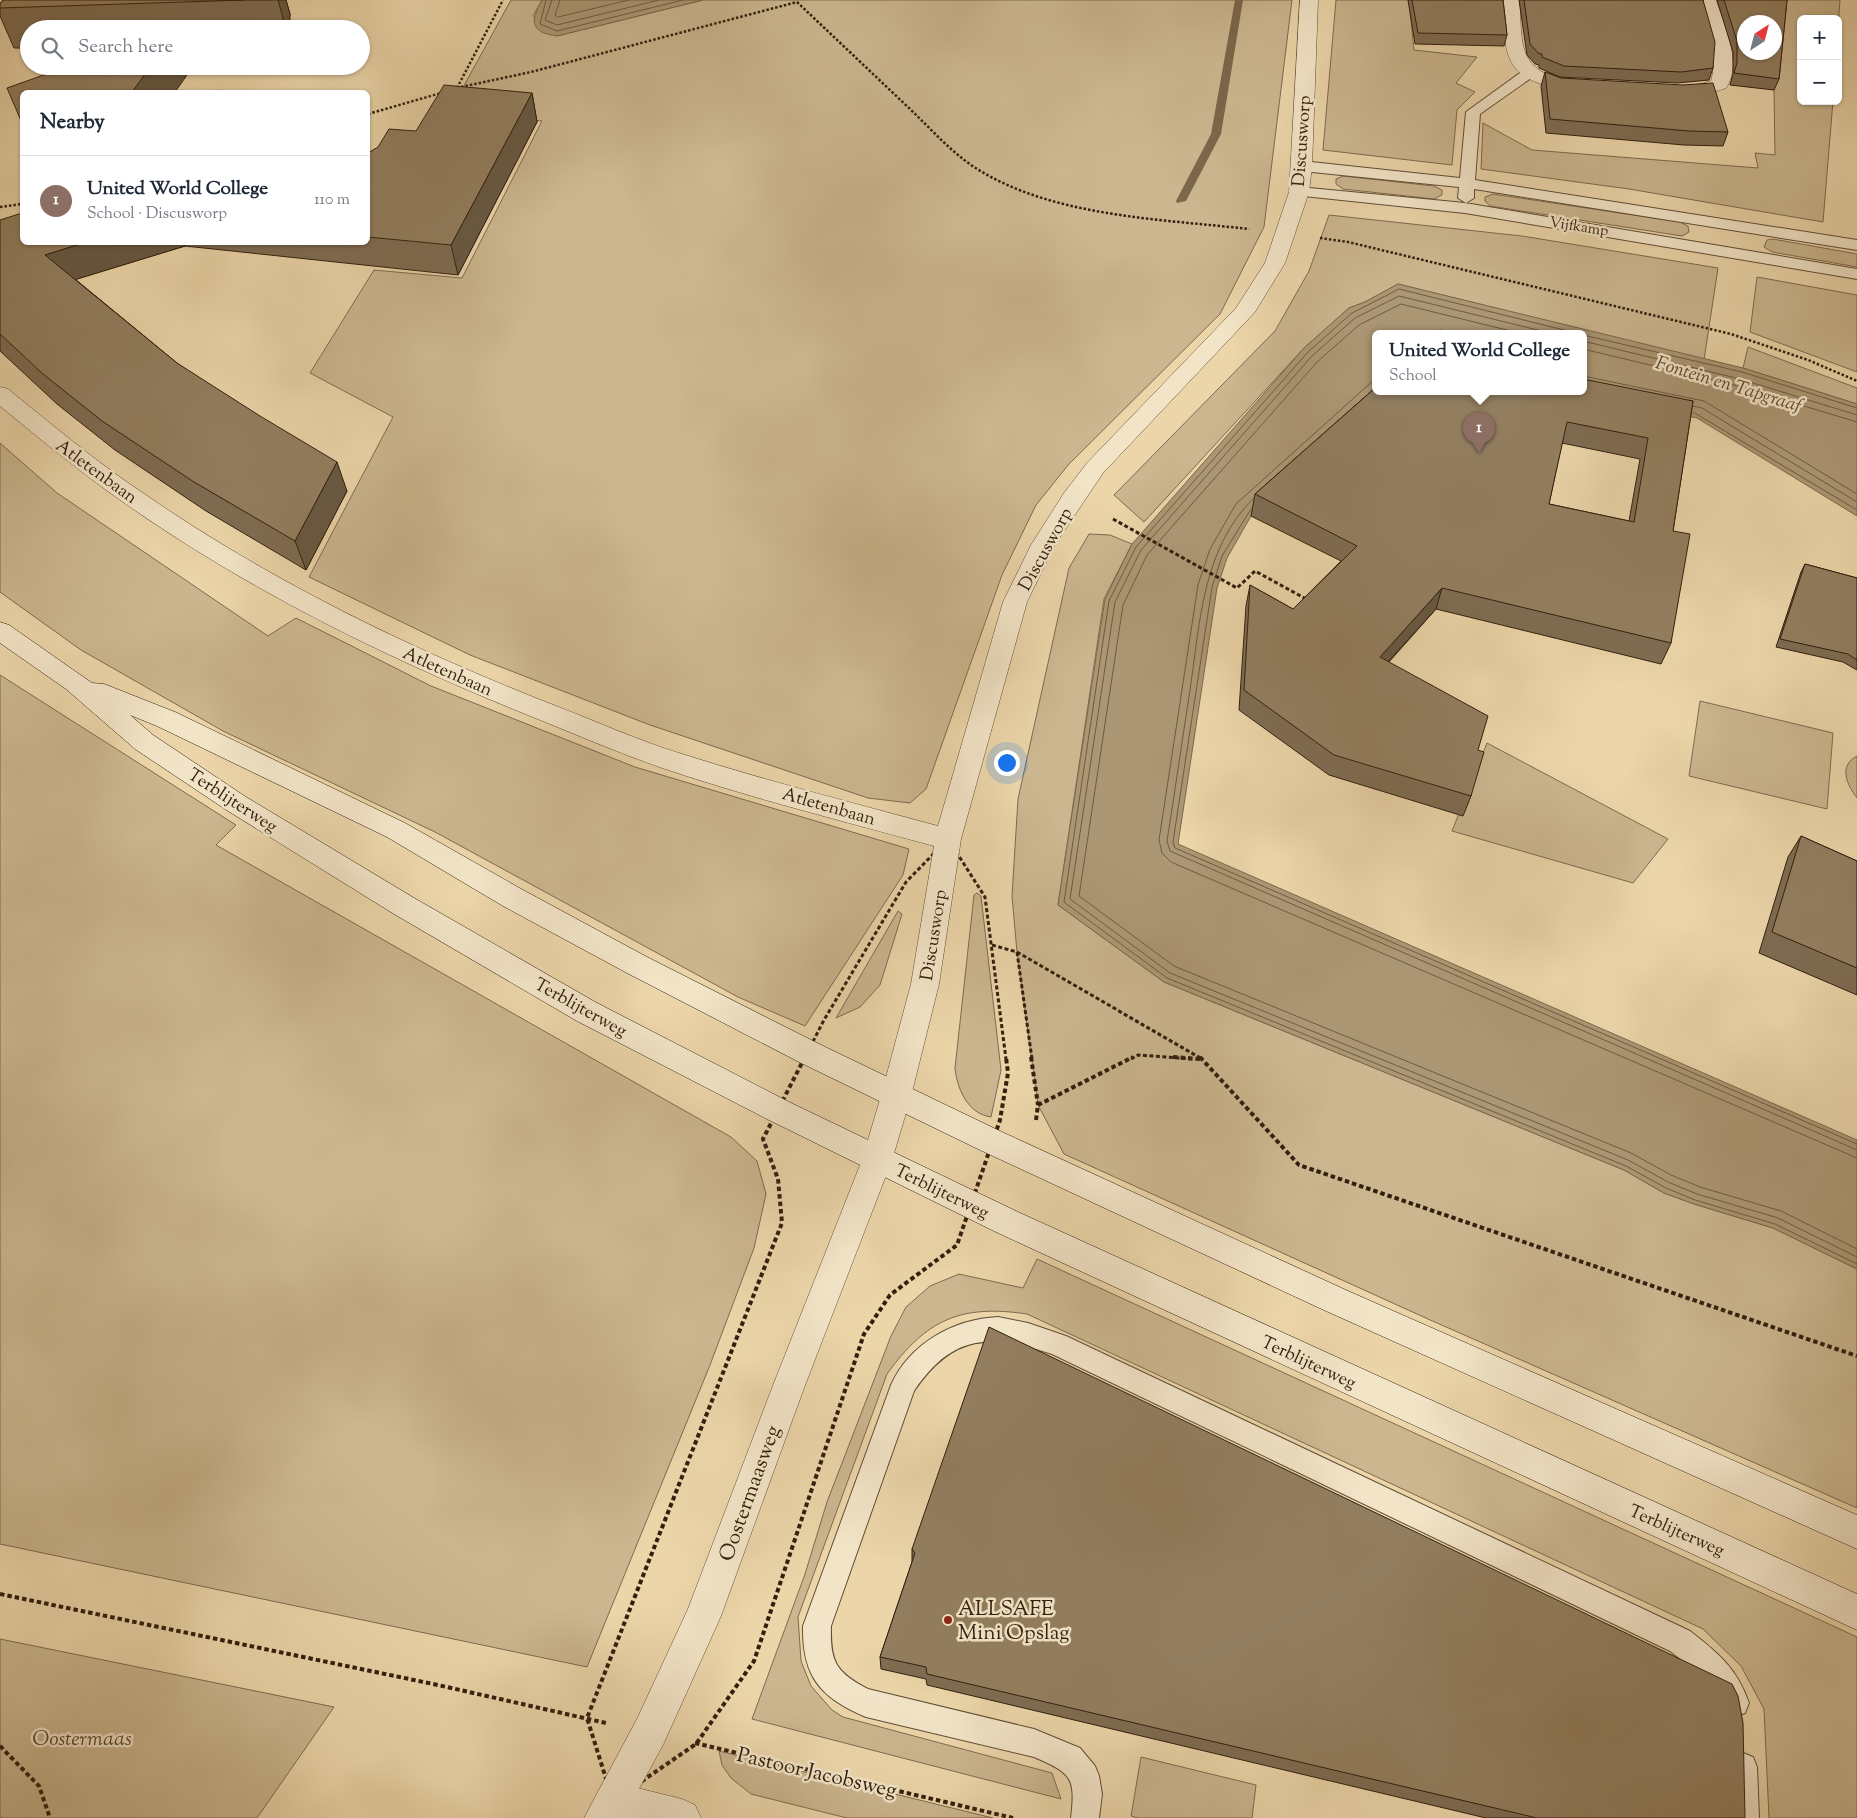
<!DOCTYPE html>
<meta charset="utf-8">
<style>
:root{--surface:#fff;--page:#f6f6f7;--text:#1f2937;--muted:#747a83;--line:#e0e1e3;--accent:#8f2418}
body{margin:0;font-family:"Sorts Mill Goudy",serif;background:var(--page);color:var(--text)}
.controls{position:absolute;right:15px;top:15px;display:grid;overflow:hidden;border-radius:8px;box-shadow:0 1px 4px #0004}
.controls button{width:45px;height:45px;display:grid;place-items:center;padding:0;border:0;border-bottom:1px solid var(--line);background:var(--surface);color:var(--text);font:25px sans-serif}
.compass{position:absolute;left:1737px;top:15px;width:45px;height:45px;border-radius:50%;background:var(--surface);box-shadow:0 1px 4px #0004;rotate:36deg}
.you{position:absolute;left:1006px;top:762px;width:18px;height:18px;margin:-12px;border:4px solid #fff;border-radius:50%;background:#1a73e8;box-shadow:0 0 0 8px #1a73e833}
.badge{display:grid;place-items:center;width:32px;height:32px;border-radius:50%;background:var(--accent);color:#fff;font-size:16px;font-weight:700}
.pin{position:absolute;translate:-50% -41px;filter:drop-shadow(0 1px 2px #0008)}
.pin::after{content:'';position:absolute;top:26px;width:18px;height:15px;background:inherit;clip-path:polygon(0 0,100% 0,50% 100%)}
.popup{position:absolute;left:1372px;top:330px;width:215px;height:65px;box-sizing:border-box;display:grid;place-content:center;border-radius:8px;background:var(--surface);filter:drop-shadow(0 1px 4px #0005);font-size:16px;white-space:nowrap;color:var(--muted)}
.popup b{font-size:19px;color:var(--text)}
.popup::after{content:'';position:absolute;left:50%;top:100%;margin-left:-10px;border:10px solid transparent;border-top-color:var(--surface)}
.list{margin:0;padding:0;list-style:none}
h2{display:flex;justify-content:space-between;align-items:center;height:65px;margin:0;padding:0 20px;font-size:21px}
h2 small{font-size:16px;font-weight:400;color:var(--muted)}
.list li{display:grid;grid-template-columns:32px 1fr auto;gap:15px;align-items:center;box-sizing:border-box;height:90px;padding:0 20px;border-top:1px solid var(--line)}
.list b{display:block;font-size:19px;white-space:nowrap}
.list p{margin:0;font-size:16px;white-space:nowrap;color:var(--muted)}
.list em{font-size:16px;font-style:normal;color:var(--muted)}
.icon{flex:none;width:28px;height:28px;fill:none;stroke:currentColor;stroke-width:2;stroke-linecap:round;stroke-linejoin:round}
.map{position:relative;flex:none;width:1857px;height:1818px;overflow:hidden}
.search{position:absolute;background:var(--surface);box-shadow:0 1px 4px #0004;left:20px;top:20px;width:350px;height:55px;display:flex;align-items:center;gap:12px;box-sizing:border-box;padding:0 18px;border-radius:28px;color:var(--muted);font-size:19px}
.panel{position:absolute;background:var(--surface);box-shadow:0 1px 4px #0004;left:20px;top:90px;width:350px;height:155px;border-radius:8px}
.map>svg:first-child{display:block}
</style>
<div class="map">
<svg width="1857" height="1818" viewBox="0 0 1857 1818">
<rect width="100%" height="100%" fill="#ebd5a9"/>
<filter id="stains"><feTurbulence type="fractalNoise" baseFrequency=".004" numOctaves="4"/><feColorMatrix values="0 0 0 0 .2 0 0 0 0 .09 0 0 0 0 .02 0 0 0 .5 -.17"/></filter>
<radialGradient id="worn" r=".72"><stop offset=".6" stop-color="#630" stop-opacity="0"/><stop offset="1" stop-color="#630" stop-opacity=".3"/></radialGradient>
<path fill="#cbb68f" stroke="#7e6a4e" d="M511 0H542L533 16 557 36 703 0H1292L1264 227 1220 314 1069 464 1036 505 1002 575 926 789 910 803 868 798 650 725 470 655 309 577 393 417 310 373 374 270 462 278 542 121 450 111Z
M1336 0H1409L1414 50 1477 57 1456 83 1475 92 1457 110 1452 165 1323 150Z
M1785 0H1840L1838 28V19H1801V101H1833L1823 222 1629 189 1481 169 1483 123 1532 150 1758 168 1755 153 1775 155 1774 90Z
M1343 176 1434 186 1442 190V195L1434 199 1343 189 1336 184V179Z
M1493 194 1680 222 1688 226 1689 232 1682 236 1490 206 1485 201V197Z
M1329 215 1522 236 1718 268 1704 360 1398 284 1365 302 1349 308 1304 348 1144 522 1114 495 1275 331 1309 271Z
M1773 239 1857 254V267L1772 252 1764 247 1767 240Z
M1757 277 1857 295V372L1750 332Z
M1748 347 1857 388V404L1743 368Z
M0 443 57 493 268 636 296 618 431 686 635 767 909 849 903 875 805 1026 738 997 435 832 223 731 81 650 0 592Z
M1089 534 1110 535 1132 544 1104 599 1058 905 1164 982 1624 1170 1664 1193 1694 1204 1773 1228 1857 1269V1508L1428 1319 1064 1154 1038 1105 1017 952 1012 896 1018 799 1069 568Z
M0 675 236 825 216 845 731 1137 757 1161 766 1194 754 1248 710 1365 587 1667 0 1544Z
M1700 701 1833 733 1827 809 1689 776Z
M1487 743 1668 839 1633 883 1452 831Z
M1857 756V798C1847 785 1838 766 1857 756Z
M977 893 981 896 1001 1070 991 1117C968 1114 957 1089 955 1068L974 895Z
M898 911 902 914 880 985 860 1007 836 1018Z
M1037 1259 1857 1637V1818H1769L1764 1709 1741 1666 1703 1629 1027 1314C960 1304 926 1320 887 1374L798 1617 801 1661 811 1686 832 1710 843 1717 1052 1773 1061 1799 752 1719 805 1574 827 1502 891 1336 906 1307 930 1286 959 1274 1023 1288Z
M0 1639 334 1707 257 1818H0Z
M719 1751 993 1818H847L751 1794 731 1778 722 1765Z
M1141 1757 1256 1785 1252 1818H1138L1131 1816Z"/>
<path fill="#ac9774" stroke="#7b674b" d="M542 0H703L557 36C530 32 530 22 542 0Z
M1398 284 1743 368 1857 404V516L1697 418 1566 392H1583V334H1375V392L1251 516 1227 558 1217 588 1178 844 1857 1140V1269L1773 1228 1694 1204 1664 1193 1624 1170 1164 982 1058 905 1105 599 1132 544 1304 348 1349 308 1365 302Z"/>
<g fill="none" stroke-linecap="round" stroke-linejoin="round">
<path stroke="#6e5b41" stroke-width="1" d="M546 0 540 24 557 31 683 0
M552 0 545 20 557 25 659 0
M560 0 555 15 558 17 629 0
M1523 334 1401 304 1359 325 1317 362 1147 555 1123 605 1079 896 1174 966 1631 1153 1671 1175 1700 1187 1781 1211 1857 1249
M1554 334 1399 296 1355 318 1312 356 1141 550 1115 602 1070 899 1170 973 1628 1160 1668 1182 1697 1194 1778 1218 1857 1257
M1580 334 1399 289 1352 313 1308 352 1136 547 1109 601 1064 902 1167 978 1626 1166 1666 1188 1695 1200 1775 1224 1857 1264
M1583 335 1742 372 1857 408
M1583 341 1740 379 1857 415
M1583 349 1738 386 1857 422
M1583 376 1704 401 1857 494
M1375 379 1236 504 1210 549 1198 585 1159 840 1162 853 1171 862 1857 1158
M1693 406 1702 408 1857 502
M1693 412 1857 510
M1253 499C1202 549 1200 624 1190 690 1182 741 1175 791 1167 841L1170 851 1857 1150
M1251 509 1222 556 1212 587 1173 842 1175 848 1857 1144"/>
<path fill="#7b674b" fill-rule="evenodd" d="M1235 0H1243L1221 134 1186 201 1177 203 1176 201 1211 134Z"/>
<g stroke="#604c35" stroke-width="2">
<path id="service" d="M1529 69 1536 73 1534 76 1480 114 1475 180 1857 240V250L1474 189V198L1466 203 1458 198 1459 187 1302 171 1294 166 1302 161 1460 178 1466 112 1524 70Z
M1299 187 1465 203 1857 269V279L1465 213 1294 195 1291 192 1294 189Z
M998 1317 1028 1323 1066 1336 1690 1631C1718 1653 1737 1668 1749 1703L1745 1713 1735 1717 1725 1713C1713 1683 1695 1670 1670 1651L1052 1354C991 1334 953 1333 914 1391L831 1626C830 1661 835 1672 868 1689L1034 1729 1080 1748 1095 1766 1099 1776 1102 1794 1099 1818H1071C1076 1777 1071 1773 1034 1757L866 1717C820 1698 802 1676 803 1626L891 1385C910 1343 954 1319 998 1317Z
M1743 1753 1753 1757 1757 1767 1759 1818H1731L1729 1767 1733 1757Z"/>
</g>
<g stroke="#604c35" stroke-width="1">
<path id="minor" d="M1300 0H1318L1312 166 1309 192 1285 263 1255 312 1103 473 1054 546 1027 602 961 839 939 984 911 1096 906 1105 896 1109 886 1105 881 1096 911 984 934 846C843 821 751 798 662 768 622 754 584 738 545 722 397 663 254 594 123 502 80 472 40 439 0 406V387L8 389C51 424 94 460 140 491 268 580 410 649 556 706 598 722 639 741 682 754 767 781 853 803 938 826L1003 602 1031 545 1064 493 1087 463 1236 308 1265 263 1289 192Z
M1501 0H1519C1523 30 1515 65 1552 76 1563 79 1575 78 1587 81L1589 85 1587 89C1574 92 1560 89 1548 86 1498 73 1507 42 1501 0Z
M1698 0H1716C1724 25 1743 63 1726 88 1708 94 1690 100 1671 95L1669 91 1671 87 1701 84 1711 81C1719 54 1706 26 1698 0Z
M613 1782 682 1799 695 1805 701 1818H609L600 1814 594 1801 600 1788Z"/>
</g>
<g stroke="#604c35" stroke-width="1">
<path id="tertiary" d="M896 1083 906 1087 911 1096 892 1160 804 1388 721 1616 663 1745 623 1818H584L637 1719 688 1609 772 1388 862 1160 881 1096 886 1087Z"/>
</g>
<g stroke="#311f0e" stroke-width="1">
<path id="secondary" d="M0 622 9 625 92 683 104 684 175 712 405 823 523 890 647 957 819 1044 1002 1132 1348 1291 1857 1515V1549L1326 1311 980 1150 799 1062 627 973 503 906 387 837 157 726 130 715 153 735 246 797 414 898 597 1003 789 1102 1018 1212 1857 1594V1630L996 1232 769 1120 577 1021 394 914 228 811 135 749 66 689 0 643Z"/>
</g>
<path stroke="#311f0e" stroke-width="2.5" stroke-dasharray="2.5 2" stroke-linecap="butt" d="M797 2C835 38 872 73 910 109 931 129 950 151 974 167 1051 217 1161 219 1249 229
M461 87 531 72 797 2
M457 88 503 0
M368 114 441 93
M0 207 22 204
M1320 238 1348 242 1731 334 1808 360 1857 381"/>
<path stroke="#311f0e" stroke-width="3" stroke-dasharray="4 2.5" stroke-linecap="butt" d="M1113 519 1237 588 1255 571 1308 600
M992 945 1017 952 1032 1059
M1017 952 1202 1059
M804 1059 824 1020 906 882 948 839 985 897 1006 1059
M1131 1059 1138 1055 1193 1059"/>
<path stroke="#311f0e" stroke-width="4" stroke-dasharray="4.5 3" stroke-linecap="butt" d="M805 1057 763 1139 778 1179 782 1223 587 1718 613 1801 696 1744 754 1661 864 1334 890 1295 957 1245 1000 1120 1008 1073 1006 1057
M1031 1057 1038 1105
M1173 1057 1200 1059
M1200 1057 1299 1165 1857 1356
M1036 1120 1038 1105 1133 1057
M0 1594 438 1685 606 1723
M695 1743 1013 1818
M0 1746 39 1786 50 1818"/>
<use href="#service" fill="#f2e4c7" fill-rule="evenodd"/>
<use href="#minor" fill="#f2e4c7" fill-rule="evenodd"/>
<use href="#tertiary" fill="#f2e4c7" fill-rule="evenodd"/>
<use href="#secondary" fill="#f2e4c7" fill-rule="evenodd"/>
</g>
<path fill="#7e6c52" stroke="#311f0e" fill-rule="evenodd" d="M3 0H286L290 14 289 29H29V48H14L0 16V4Z
M1408 0H1503L1507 35 1504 46 1415 44Z
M1519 0H1703L1713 68 1709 80 1677 83 1560 77 1539 68V65L1535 64 1527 55Z
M1717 0H1787L1779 79 1774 90 1730 85 1733 74V52Z
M1545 72 1561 78 1728 132 1723 146 1684 145 1546 133 1541 86Z
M532 93 537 122 458 275 185 246 75 279 177 363 347 491 306 570 206 511 115 450 57 404 0 351V220L22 242H368V153L416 131Z
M1375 388 1693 401 1673 531 1671 643 1661 664 1436 609 1389 662 1478 750 1471 796 1463 816 1329 775 1239 710 1246 606 1250 585 1293 609 1341 561 1251 516 1255 494ZM1562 443 1640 459 1629 521 1549 504Z
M1805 564 1857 578V670L1843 662 1776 647 1801 572Z
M1801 836 1857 861V995L1759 953 1788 857Z
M912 1549 1745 1818H1486L927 1685 926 1679 881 1669 880 1657 912 1562Z"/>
<path fill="#665842" stroke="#311f0e" d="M278 0H286L290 14 289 29H286Z
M151 66H192V68L175 92H129Z
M532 93 537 122 458 275 451 245Z
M86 242H184L185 246 58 285 45 255Z
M337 462 347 491 306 570 295 541Z
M1442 588 1436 609 1374 677 1380 657Z"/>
<path fill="#927e5f" stroke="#311f0e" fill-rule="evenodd" d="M3 0H244L0 8V4Z
M1412 0H1503L1507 35 1418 33Z
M1524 0H1703L1715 42 1713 68 1681 72 1564 66 1542 57V54L1538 53 1530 44Z
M1724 0H1787L1779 79 1734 73 1737 63V41ZM1744 22H1774V52H1744Z
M69 66H151L132 92H22V123L7 88Z
M1545 72 1561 78 1682 85 1713 83 1728 132 1689 131 1550 119Z
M444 85 532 93 451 245 368 237V153L378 147 389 129 416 131Z
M22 213V242H86L45 255 177 363 260 416 337 462 295 541 194 482 102 421 43 374 0 334V220Z
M1440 330 1449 334H1435Z
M1583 379 1693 401 1673 531 1690 534 1671 643 1442 588 1380 657 1488 716 1478 750 1484 752 1471 796 1334 755 1244 690 1250 585 1293 609 1357 546 1255 494 1375 388V392H1583ZM1567 422 1648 438 1634 522 1549 504Z
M1805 564 1857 578V660L1848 654 1780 639Z
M1801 836 1857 861V968L1772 932Z
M989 1327 1732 1684 1738 1696 1743 1723 1745 1818H1537L927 1674 926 1667 880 1657 915 1553 912 1549Z"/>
<circle fill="#8f2418" stroke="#f2e4c7" stroke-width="2" cx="948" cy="1620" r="5"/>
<g text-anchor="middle" stroke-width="5" stroke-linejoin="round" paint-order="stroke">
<g font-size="15" fill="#311f0e" stroke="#f2e4c7">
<text transform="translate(1579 226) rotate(9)" y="5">Vijfkamp</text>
</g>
<g font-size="18" fill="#311f0e" stroke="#f2e4c7">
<text transform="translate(1301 141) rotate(-86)" y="6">Discusworp</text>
<text transform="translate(97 471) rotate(36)" y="6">Atletenbaan</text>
<text transform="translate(1045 549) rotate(-61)" y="6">Discusworp</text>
<text transform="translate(448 671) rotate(24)" y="6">Atletenbaan</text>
<text transform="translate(233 800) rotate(33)" y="6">Terblijterweg</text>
<text transform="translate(829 806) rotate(16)" y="6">Atletenbaan</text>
<text transform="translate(933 935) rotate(-81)" y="6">Discusworp</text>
<text transform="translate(581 1007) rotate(29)" y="6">Terblijterweg</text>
<text transform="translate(942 1191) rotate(26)" y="6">Terblijterweg</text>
<text transform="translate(1309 1362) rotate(25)" y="6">Terblijterweg</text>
<text transform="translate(1677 1530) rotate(24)" y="6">Terblijterweg</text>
</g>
<g font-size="19" font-style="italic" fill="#5c4932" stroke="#f2e4c7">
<text transform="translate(1729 383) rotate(17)" y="7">Fontein en Tapgraaf</text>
</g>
<g font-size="21" fill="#311f0e" stroke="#f2e4c7">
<text transform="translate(749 1493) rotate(-70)" y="7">Oostermaasweg</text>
<text transform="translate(817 1772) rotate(13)" y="7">Pastoor Jacobsweg</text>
</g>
<g font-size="21" fill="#311f0e" stroke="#f2e4c7" text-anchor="start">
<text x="958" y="1615">ALLSAFE<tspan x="958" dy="24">Mini Opslag</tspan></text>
</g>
<g font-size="21" font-style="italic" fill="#58452e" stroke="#f2e4c7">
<text x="82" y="1745">Oostermaas</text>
</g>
</g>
<rect width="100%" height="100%" filter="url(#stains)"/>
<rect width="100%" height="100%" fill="url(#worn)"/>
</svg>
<div class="controls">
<button>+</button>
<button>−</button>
</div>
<svg class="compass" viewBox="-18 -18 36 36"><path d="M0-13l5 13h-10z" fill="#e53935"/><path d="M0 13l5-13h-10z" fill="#747a83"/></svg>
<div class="you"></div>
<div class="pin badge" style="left:1479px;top:453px;background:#8d6e63">1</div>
<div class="popup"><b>United World College</b>School</div>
<div class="search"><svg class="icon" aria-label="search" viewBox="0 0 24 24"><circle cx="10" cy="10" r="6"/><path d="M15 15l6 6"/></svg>Search here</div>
<section class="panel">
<h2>Nearby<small></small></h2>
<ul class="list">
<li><span class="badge" style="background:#8d6e63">1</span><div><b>United World College</b><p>School · Discusworp</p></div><em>110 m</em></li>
</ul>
</section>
</div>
